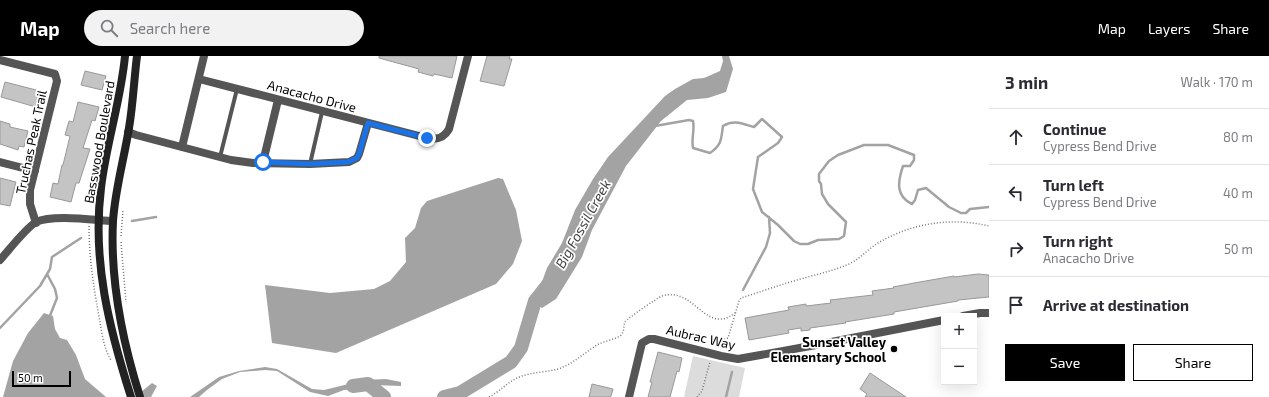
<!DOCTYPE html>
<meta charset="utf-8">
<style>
:root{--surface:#fff;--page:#f2f2f3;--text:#2b2b33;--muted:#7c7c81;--line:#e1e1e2;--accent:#000}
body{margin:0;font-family:"Exo 2",sans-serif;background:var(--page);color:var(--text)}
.controls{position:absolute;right:12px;bottom:12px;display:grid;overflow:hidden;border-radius:0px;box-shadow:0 4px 16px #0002}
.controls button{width:36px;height:36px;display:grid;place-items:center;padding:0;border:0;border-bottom:1px solid var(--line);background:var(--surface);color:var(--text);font:20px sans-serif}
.scale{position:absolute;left:12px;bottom:10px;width:59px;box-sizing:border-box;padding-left:4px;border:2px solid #000;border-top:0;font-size:11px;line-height:14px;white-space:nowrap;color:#000;-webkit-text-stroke:3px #fff;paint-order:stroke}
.stop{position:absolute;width:12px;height:12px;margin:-9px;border:3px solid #1a73e8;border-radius:50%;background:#fff}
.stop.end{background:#1a73e8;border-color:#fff;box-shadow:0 1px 4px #0008}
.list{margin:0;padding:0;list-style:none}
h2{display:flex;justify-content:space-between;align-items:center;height:52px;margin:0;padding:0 16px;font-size:17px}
h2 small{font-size:13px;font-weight:400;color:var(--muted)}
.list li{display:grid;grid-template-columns:26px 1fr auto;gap:12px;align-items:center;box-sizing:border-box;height:56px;padding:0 16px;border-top:1px solid var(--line)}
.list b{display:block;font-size:15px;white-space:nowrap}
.list p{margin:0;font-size:13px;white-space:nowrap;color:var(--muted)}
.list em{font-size:13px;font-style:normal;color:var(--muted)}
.actions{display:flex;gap:8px;padding:12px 16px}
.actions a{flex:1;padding:9px 0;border:1px solid var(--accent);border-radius:0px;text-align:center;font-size:14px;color:var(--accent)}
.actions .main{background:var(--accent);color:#fff}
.icon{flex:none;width:22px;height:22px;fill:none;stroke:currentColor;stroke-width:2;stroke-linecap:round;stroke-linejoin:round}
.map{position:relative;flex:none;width:989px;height:341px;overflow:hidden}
header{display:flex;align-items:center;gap:24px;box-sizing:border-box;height:56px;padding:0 20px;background:var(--accent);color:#fff}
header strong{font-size:19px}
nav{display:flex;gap:22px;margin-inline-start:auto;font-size:14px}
.search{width:280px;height:36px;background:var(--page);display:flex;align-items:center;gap:10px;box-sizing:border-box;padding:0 14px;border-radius:22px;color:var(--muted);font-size:15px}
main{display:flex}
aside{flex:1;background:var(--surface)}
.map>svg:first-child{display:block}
</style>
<header>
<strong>Map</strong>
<div class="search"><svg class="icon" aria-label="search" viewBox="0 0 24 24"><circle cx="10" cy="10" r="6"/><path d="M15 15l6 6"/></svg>Search here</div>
<nav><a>Map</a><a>Layers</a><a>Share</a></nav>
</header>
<main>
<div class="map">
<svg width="989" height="341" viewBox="0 0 989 341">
<rect width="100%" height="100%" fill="#fff"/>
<path fill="#dcdcdc" d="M693 300 745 312 739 341H684Z"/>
<path fill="#a3a3a3" d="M722 0H729L733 13 726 36 708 42 687 44 661 65 626 110 592 174 582 201 556 243 542 252 538 249 540 231 547 212 562 187 575 154 593 123 608 101 665 40 675 33 693 23 704 22 720 15 723 5Z
M498 122 503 123 516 154 522 185 513 208 496 228 336 297 272 287 265 229 330 237 374 233 390 225 406 206 405 182 415 172 421 152 427 145Z
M44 257 53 260 55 273 60 282 67 284 76 299 85 323 106 341H3L13 305 28 277Z
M265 311 277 313 312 333 324 334 365 324 386 323 401 326V330L373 329 357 333 344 334 328 340 310 336 277 315 265 314 240 316 222 323 207 334 199 341H190L219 321 239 315Z
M486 320V324L461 339 454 341H438L459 333 477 322Z
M152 327 157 330 151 341H135Z"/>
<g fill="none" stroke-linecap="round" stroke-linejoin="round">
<path stroke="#a3a3a3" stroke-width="2.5" d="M655 70 689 64 693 65C695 75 691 82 693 92L710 97C722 89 721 83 723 70 734 63 743 68 754 71L762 63 782 81 778 87 758 101 753 133 762 156 778 169 794 185 800 188H808L818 184 839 183 844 180 846 166 828 148 822 138 821 128 819 125V118L829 105 838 99 864 89H888L914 99V104L910 110H903C898 125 895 140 912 148L915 144 918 134 926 132 949 151 961 157H966L970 153 989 151
M132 165 156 161
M47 218 55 233 57 242 49 262
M743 234 766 191 770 177 769 161
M0 272 40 230 50 213 52 201 81 182
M726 341 732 316"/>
<path stroke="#a3a3a3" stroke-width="14" d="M353 330 368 328 384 341
M444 341 460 337 511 306 521 292 535 245 550 226"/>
</g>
<path fill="#c4c4c4" stroke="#999" d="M379 0H457L452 22 434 18 433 20 418 16 419 13 379 2Z
M487 0H510L509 3H512L504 30 480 25Z
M85 15 106 20 102 34 81 29Z
M5 26 40 35 36 51 1 41Z
M78 46 99 51 95 65 92 64 83 92 90 93 79 127H76L71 146 50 141 53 127 58 128 62 109H63L70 80 65 79 69 65 73 66Z
M0 65 10 68V71L28 75 24 91 19 90 18 94 0 88Z
M0 122 16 126 10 150 0 148Z
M978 218 989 219V241L958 244V245L894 256V258L845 266 846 267 810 272V274L801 275V272L788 274 789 277 749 284 745 262 789 254 788 251 806 248V250L831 247 830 244 873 239 872 235 894 232 893 231 914 227 954 220V221Z
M658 296 682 302 679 316 677 315 670 341H648L652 326H650Z
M870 317 906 341H865L867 338 860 333Z
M592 328 613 333 611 340 610 341H589Z"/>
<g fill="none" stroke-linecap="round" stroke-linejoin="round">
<path stroke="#777" stroke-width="1.5" stroke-dasharray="1 2" stroke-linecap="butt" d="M89 170C89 203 94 234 100 266 102 278 104 293 111 304
M121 180 123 154
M121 186 126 246
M716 291 718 286 728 282 739 245 741 242C763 235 785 227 808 221 822 217 835 214 849 208 860 203 868 193 878 187 912 167 951 161 989 170
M489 341C501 335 509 324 522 320 534 316 547 316 558 313 573 308 584 297 597 289 604 285 613 284 620 280 625 276 623 271 625 266 628 262 657 242 662 240 695 230 705 280 735 257
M697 341 702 335 710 306"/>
<path stroke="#555" stroke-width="4" d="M220 101 237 33
M310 108 322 56"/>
<path stroke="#555" stroke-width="8" d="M0 4 55 18 57 25 30 134V148L36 167
M199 23 427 82C437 84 444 82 449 73L468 0
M128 76 136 79 231 104 253 107 310 108 349 106 357 102 359 98 368 67
M182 91 204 0
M0 106 35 115
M263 106 278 44
M0 204C9 194 25 173 36 166 53 158 94 164 113 165
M963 260 980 257H989
M629 341 642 287 649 283H654L721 300 738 303 816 289 944 264"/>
<path stroke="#222" stroke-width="8" d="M125 0C121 44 106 88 101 132 92 205 109 272 131 341
M137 0C134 24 133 48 129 72 124 103 115 134 113 165 110 225 122 284 140 341"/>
</g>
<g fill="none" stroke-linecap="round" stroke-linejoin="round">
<path stroke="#1a73e8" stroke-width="5" d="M263 106 310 108 348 106 357 102 359 98 368 67 427 82"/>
</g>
<circle fill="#000" stroke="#fff" stroke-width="1.5" cx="894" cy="293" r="4"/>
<g text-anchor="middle" stroke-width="3.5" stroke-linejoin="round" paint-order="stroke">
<g font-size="13" fill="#000" stroke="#fff">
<text transform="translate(312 40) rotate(15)" y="5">Anacacho Drive</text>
<text transform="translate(31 86) rotate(-78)" y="5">Truchas Peak Trail</text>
<text transform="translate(99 86) rotate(-80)" y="5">Basswood Boulevard</text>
<text transform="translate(701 281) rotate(13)" y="5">Aubrac Way</text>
</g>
<g font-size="13" font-weight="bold" fill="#000" stroke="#fff" text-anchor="end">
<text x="886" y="291">Sunset Valley<tspan x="886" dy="15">Elementary School</tspan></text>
</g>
<g font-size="14" font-style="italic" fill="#444" stroke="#fff">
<text transform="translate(583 168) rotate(-61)" y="5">Big Fossil Creek</text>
</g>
</g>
</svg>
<div class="controls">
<button>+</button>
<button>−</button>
</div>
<div class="scale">50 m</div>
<div class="stop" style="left:263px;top:106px"></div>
<div class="stop end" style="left:427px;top:82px"></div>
</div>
<aside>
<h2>3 min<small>Walk · 170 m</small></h2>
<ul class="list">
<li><svg class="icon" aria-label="ahead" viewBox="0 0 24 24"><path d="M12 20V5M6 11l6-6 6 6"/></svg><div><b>Continue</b><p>Cypress Bend Drive</p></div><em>80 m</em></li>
<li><svg class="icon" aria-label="left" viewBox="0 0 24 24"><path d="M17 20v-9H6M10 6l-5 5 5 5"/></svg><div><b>Turn left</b><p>Cypress Bend Drive</p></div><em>40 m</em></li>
<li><svg class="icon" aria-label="right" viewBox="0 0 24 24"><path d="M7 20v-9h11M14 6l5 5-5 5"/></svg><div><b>Turn right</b><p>Anacacho Drive</p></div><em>50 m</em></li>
<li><svg class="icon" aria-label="arrive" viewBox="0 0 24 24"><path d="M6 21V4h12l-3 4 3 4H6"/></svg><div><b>Arrive at destination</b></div></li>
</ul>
<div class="actions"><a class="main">Save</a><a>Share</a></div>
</aside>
</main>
